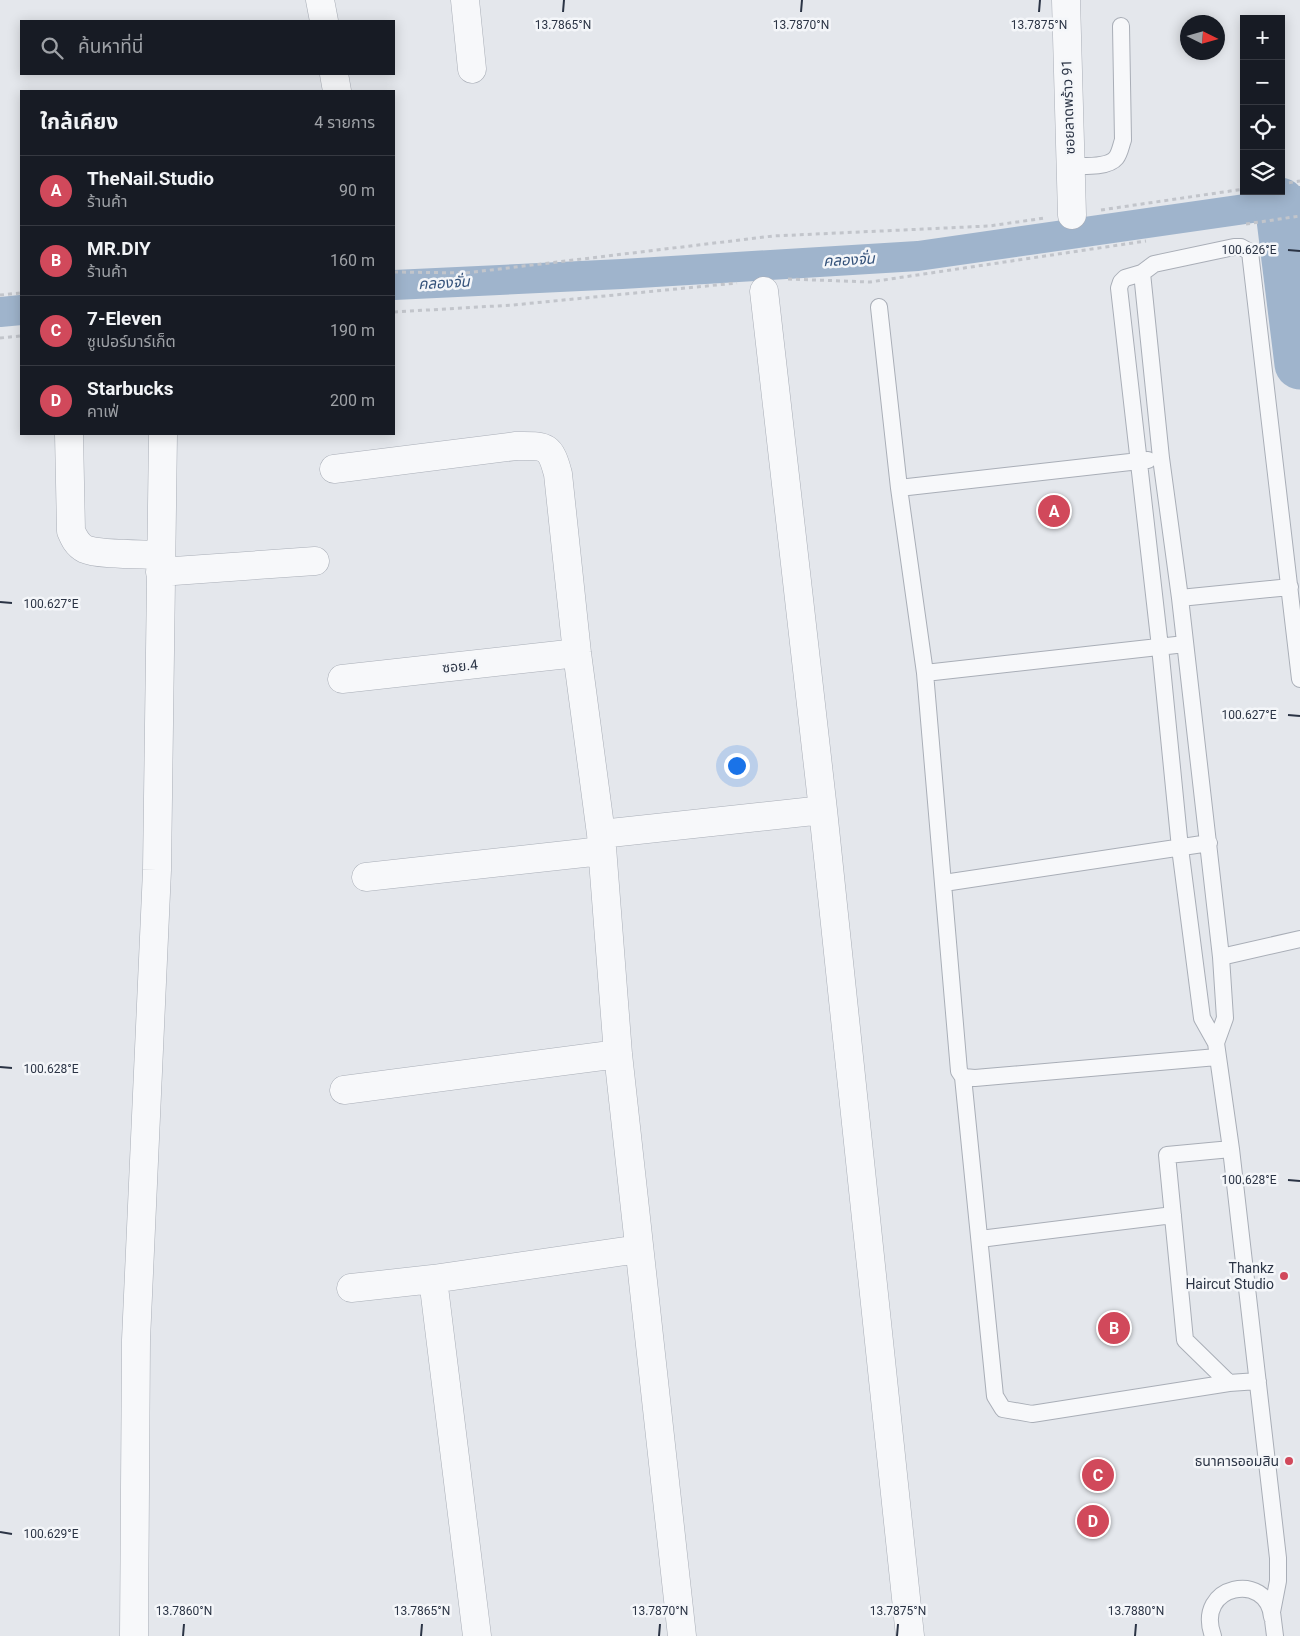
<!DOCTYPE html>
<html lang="th">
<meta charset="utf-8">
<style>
:root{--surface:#171b24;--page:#242831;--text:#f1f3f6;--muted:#9ea1a6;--line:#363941;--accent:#d1495b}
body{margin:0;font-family:Roboto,"Noto Sans Thai",sans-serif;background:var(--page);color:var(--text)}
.controls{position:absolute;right:15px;top:15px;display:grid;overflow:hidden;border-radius:0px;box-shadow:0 2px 12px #0003}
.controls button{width:45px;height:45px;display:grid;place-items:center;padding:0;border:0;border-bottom:1px solid var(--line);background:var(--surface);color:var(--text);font:25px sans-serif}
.compass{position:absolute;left:1180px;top:15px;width:45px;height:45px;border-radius:50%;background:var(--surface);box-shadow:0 2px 12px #0003;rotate:95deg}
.you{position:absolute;left:736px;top:765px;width:18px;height:18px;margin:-12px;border:4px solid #fff;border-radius:50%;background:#1a73e8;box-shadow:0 0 0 8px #1a73e833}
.badge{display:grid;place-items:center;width:32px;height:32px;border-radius:50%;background:var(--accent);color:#fff;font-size:16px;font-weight:700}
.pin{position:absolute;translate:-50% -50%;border:2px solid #fff;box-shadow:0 1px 5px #0006}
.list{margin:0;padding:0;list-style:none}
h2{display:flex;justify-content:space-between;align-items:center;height:65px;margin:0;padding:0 20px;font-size:21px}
h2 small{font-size:16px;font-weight:400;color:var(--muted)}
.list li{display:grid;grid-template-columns:32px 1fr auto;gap:15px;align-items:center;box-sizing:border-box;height:70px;padding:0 20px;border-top:1px solid var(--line)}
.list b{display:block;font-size:19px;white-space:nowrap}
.list p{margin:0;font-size:16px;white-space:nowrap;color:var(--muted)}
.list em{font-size:16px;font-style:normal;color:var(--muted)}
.icon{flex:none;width:28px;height:28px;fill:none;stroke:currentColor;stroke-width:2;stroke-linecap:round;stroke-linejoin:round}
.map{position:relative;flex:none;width:1300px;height:1636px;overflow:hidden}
.search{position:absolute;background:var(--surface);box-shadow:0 2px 12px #0003;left:20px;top:20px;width:375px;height:55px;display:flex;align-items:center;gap:12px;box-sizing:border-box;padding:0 18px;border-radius:0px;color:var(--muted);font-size:19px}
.panel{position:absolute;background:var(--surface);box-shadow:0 2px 12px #0003;left:20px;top:90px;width:375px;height:345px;border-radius:0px}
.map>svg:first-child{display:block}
</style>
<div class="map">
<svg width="1300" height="1636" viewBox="0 0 1300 1636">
<rect width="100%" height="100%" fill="#e4e7ec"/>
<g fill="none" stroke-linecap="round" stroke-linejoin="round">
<path stroke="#9fb4cc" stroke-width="30" d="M394 285 622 274 918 256 1300 201
M0 312 21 310"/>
<path stroke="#9fb4cc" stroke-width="51" d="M1280 203 1300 364"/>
<g stroke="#a9aeb7" stroke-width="18">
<path id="service" d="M1070 166C1082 166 1108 168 1116 158 1120 153 1121 145 1123 140L1121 26
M1142 273 1161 458 1180 598 1221 957 1225 1018 1216 1043
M879 307 899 488 925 673 959 1071 963 1077 975 1078 1217 1057
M899 488 1148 460
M1180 598 1290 587
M925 673 1185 644
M944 883 1209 843
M1221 957 1300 939
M963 1077 995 1396 1003 1409 1032 1414 1229 1383
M1231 1149 1167 1155 1185 1340 1229 1383 1258 1381
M980 1239 1173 1215
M1213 1636C1194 1584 1268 1571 1272 1617
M1275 1636 1272 1612 1278 1581V1558L1231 1149 1216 1043 1202 1018 1180 848 1160 647 1119 288 1121 282 1125 278 1142 273 1154 264 1234 247H1241L1250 252 1300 679"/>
</g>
<g stroke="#a9aeb7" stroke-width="29">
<path id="minor" d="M320 0 324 21
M465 0 472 69
M1066 0 1072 215
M334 74 337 91
M764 291 823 810 910 1636
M69 434 71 531C74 538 77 545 85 549 98 555 144 554 160 555
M334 469 516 446C546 446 550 444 558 474L577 653 601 834 618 1054 682 1636
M160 572 315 561
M342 679 577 653
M601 834 823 810
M366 877 602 851
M344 1090 618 1054
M351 1288 433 1279
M134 1636 136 1340 157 870 163 434
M477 1636 433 1279 639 1249"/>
</g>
<path stroke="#c2c5cb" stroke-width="3" stroke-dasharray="4 4" stroke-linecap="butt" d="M1281 184 1300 181
M1101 210 1244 189
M1246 224 1300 216
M394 272 466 273 773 236 989 226 1045 218
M788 279 870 282 1146 241
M0 295 21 293
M394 312 513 305 737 283
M0 338 21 336"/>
<use href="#service" stroke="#f7f8fa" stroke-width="16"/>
<use href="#minor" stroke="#f7f8fa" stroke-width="28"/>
</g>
<path fill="none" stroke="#2b3445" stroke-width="2" d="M563 12 564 0M801 12 802 0M1039 12 1040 0M1288 250 1300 251M0 602 12 603M1288 715 1300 716M0 1067 12 1068M1288 1180 1300 1181M0 1532 12 1534M183 1636 184 1624M421 1636 422 1624M659 1636 660 1624M897 1636 898 1624M1135 1636 1136 1624"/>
<g fill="#d1495b" stroke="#f4f6f9" stroke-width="2">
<circle cx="1284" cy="1276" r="5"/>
<circle cx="1289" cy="1461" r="5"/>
</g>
<g text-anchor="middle" stroke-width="5" stroke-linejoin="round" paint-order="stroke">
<g font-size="14" fill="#2b3445" stroke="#f4f6f9">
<text transform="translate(1068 107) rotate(-92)" y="5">ซอยลาดพร้าว 91</text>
<text transform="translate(460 666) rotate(-6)" y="5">ซอย.4</text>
</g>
<g font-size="14" fill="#2b3445" stroke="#f4f6f9" text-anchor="end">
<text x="1274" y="1273">Thankz<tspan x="1274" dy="16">Haircut Studio</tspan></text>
<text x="1279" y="1466">ธนาคารออมสิน</text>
</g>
<g font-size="15" font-style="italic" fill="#34527a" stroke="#f4f6f9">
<text transform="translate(849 260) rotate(-3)" y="5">คลองจั่น</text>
<text transform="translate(444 283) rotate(-3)" y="5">คลองจั่น</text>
</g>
</g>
<g font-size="12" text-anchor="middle" fill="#2b3445" stroke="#f4f6f9" stroke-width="5" stroke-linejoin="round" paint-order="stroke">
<text x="563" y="29">13.7865°N</text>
<text x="801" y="29">13.7870°N</text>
<text x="1039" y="29">13.7875°N</text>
<text x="1249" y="254">100.626°E</text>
<text x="51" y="608">100.627°E</text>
<text x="1249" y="719">100.627°E</text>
<text x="51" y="1073">100.628°E</text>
<text x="1249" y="1184">100.628°E</text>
<text x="51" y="1538">100.629°E</text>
<text x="184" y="1615">13.7860°N</text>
<text x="422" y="1615">13.7865°N</text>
<text x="660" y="1615">13.7870°N</text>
<text x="898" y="1615">13.7875°N</text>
<text x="1136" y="1615">13.7880°N</text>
</g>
</svg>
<div class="controls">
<button>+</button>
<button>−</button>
<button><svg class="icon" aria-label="locate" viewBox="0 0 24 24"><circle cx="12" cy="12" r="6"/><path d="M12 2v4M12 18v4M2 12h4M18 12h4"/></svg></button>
<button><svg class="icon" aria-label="layers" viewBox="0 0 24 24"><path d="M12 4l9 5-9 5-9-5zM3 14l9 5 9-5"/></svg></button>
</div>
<svg class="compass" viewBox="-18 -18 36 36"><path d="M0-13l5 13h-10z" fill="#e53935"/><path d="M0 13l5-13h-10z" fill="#9ea1a6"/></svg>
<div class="you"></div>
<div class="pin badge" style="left:1054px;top:511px">A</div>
<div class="pin badge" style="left:1114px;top:1328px">B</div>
<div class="pin badge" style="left:1098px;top:1475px">C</div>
<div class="pin badge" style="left:1093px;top:1521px">D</div>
<div class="search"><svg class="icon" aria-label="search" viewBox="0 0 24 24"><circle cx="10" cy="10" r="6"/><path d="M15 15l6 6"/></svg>ค้นหาที่นี่</div>
<section class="panel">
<h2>ใกล้เคียง<small>4 รายการ</small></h2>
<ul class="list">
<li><span class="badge">A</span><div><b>TheNail.Studio</b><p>ร้านค้า</p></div><em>90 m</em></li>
<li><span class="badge">B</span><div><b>MR.DIY</b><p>ร้านค้า</p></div><em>160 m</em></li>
<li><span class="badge">C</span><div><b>7-Eleven</b><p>ซูเปอร์มาร์เก็ต</p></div><em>190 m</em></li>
<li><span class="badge">D</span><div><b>Starbucks</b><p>คาเฟ่</p></div><em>200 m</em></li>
</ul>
</section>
</div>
